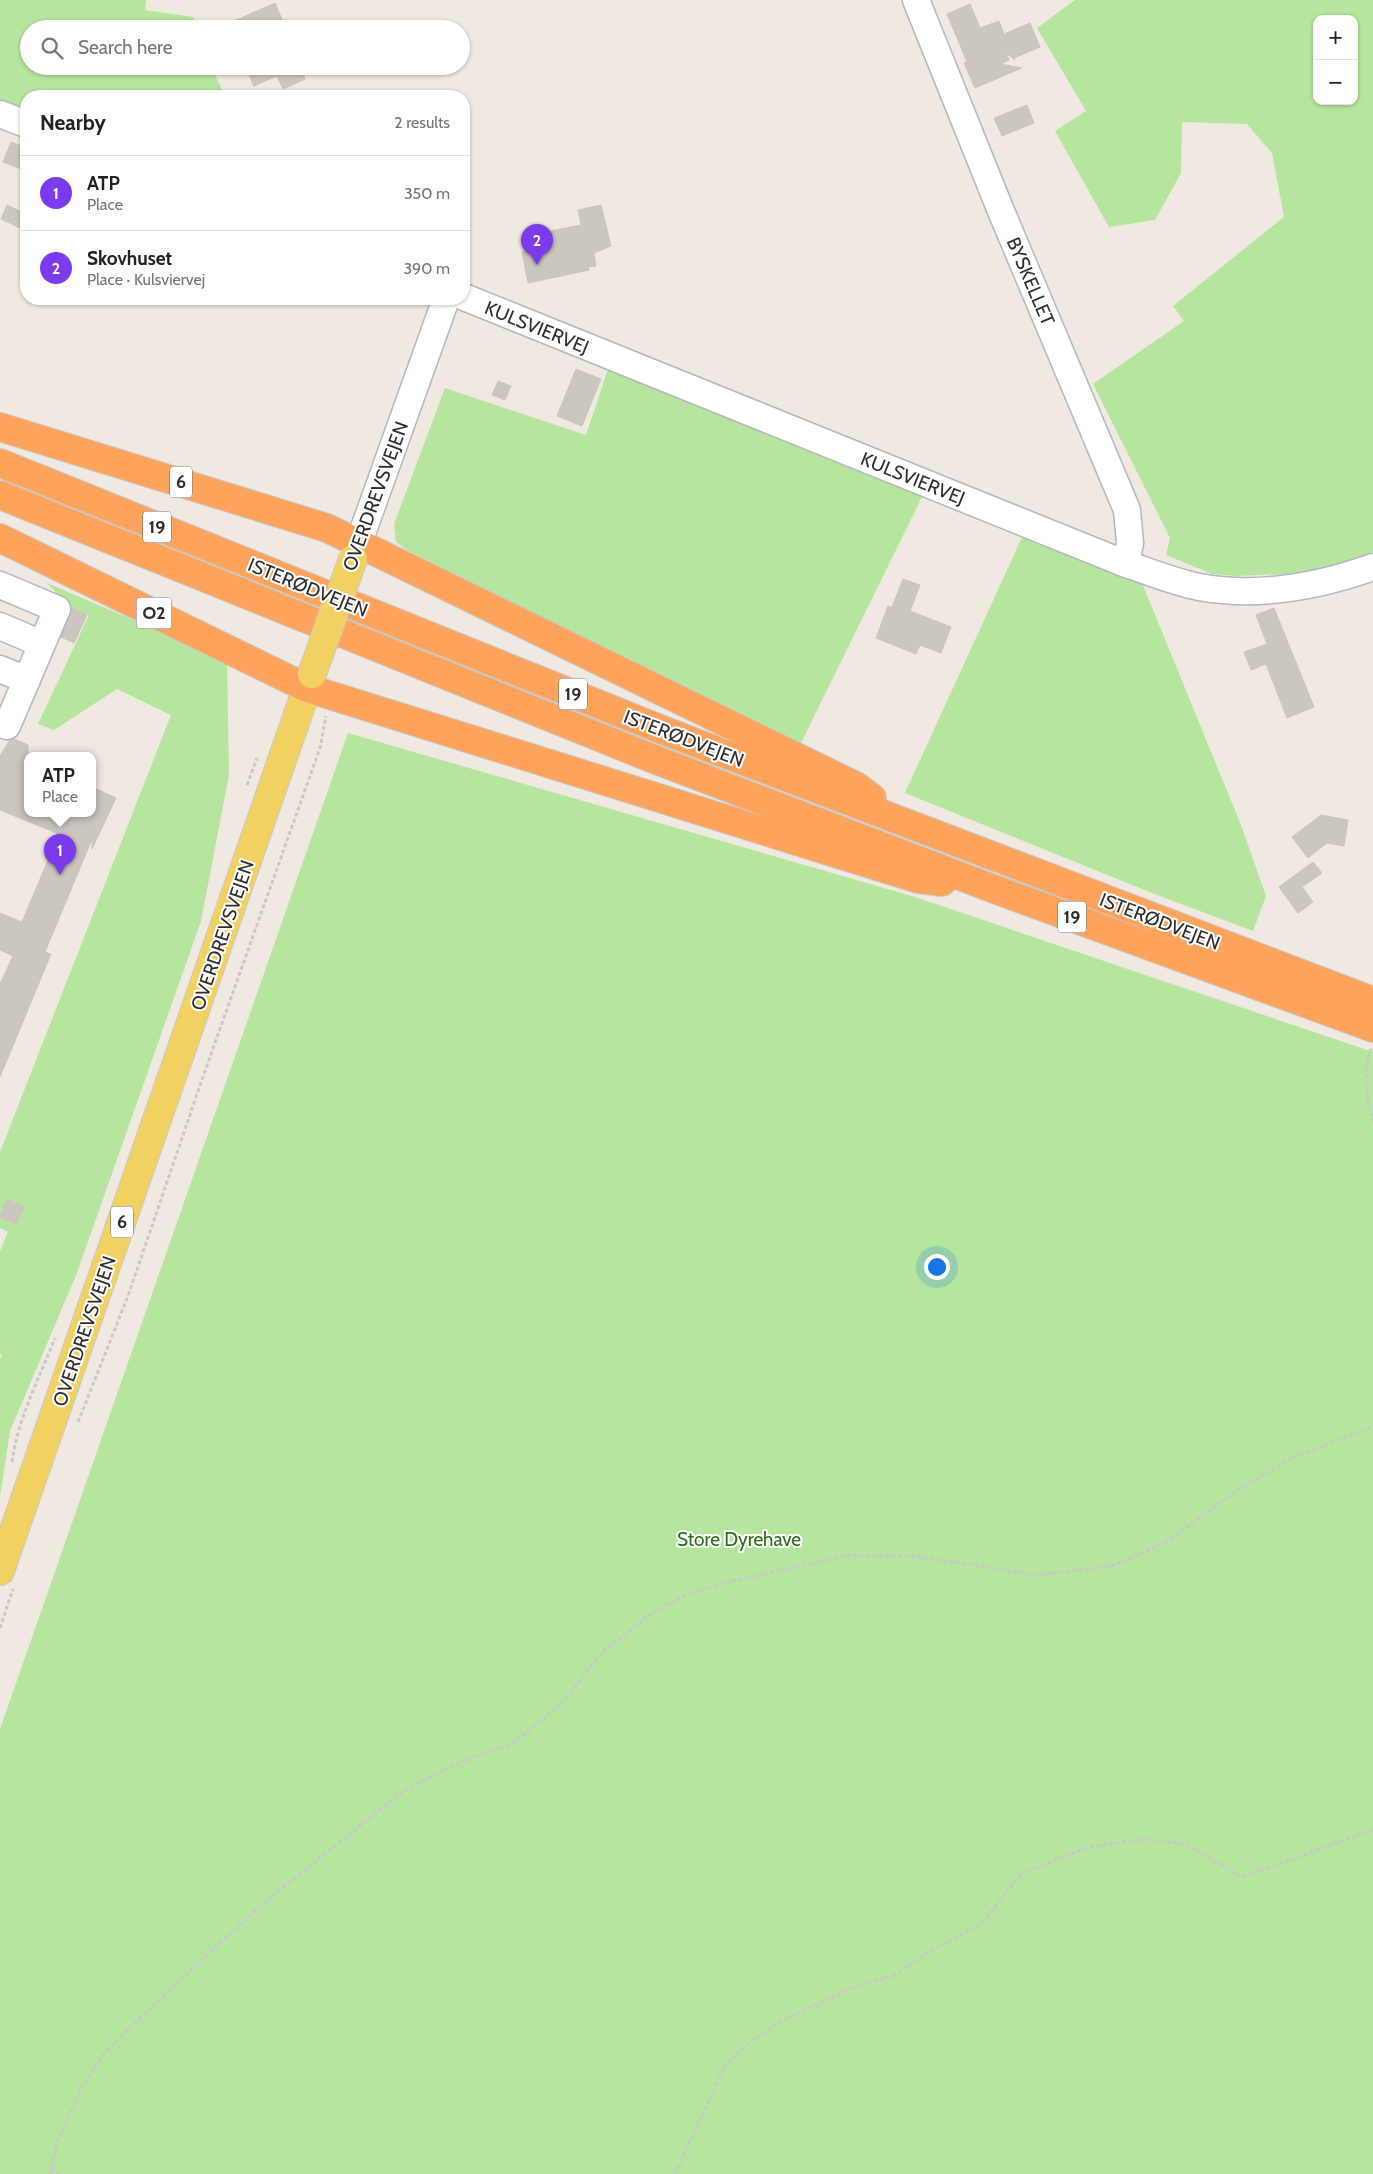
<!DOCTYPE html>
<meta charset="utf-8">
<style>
:root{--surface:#fff;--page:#f6f6f6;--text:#222;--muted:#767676;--line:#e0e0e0;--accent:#7c3aed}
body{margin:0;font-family:Cabin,sans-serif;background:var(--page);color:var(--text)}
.controls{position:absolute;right:15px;top:15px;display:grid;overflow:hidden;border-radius:10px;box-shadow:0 1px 4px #0004}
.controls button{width:45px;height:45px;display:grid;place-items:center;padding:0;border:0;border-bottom:1px solid var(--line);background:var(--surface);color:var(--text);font:25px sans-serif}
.you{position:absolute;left:936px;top:1266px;width:18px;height:18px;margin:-12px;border:4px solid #fff;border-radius:50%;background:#1a73e8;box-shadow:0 0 0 8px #1a73e833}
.badge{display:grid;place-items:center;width:32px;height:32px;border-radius:50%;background:var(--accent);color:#fff;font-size:16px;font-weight:700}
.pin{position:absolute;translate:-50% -41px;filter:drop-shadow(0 1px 2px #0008)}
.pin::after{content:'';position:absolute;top:26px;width:18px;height:15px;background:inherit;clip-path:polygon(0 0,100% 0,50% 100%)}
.popup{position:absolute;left:24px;top:752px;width:72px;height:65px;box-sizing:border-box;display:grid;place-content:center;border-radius:10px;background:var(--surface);filter:drop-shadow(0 1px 4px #0005);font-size:16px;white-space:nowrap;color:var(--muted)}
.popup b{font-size:19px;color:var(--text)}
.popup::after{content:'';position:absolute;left:50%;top:100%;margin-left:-10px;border:10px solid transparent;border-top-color:var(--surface)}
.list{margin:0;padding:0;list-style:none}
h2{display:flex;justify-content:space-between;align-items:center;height:65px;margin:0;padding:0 20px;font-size:21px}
h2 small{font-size:16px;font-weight:400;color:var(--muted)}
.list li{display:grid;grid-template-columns:32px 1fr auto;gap:15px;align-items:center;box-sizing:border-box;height:75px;padding:0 20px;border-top:1px solid var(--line)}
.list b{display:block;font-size:19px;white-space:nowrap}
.list p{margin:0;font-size:16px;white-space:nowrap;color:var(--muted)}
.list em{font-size:16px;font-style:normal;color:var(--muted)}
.icon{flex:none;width:28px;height:28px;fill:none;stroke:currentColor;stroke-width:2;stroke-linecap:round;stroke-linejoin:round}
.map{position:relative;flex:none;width:1373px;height:2174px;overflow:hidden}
.search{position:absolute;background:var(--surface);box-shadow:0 1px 4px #0004;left:20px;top:20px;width:450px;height:55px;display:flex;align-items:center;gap:12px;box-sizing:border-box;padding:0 18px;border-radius:28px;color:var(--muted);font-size:19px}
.panel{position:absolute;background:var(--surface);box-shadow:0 1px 4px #0004;left:20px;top:90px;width:450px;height:215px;border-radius:20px}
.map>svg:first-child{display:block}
</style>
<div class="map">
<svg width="1373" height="2174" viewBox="0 0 1373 2174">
<rect width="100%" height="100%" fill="#efe9e1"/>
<path fill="#b6e59e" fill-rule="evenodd" d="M0 0H146L145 10 193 17 197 29H29V66H211L225 96H26V111L0 100Z
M1075 0H1373V552L1346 564 1287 574 1237 576 1212 574 1166 555 1170 538 1093 384 1184 321 1173 306 1284 217 1272 153 1247 124 1182 122 1181 173 1155 220 1109 227 1055 131 1086 111 1037 28ZM1317 19H1354V101H1317Z
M608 369 924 493 799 747 405 549 396 542 394 524 445 388 586 435Z
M1023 535 1142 583 1241 825 1266 896 1253 931 1152 893 905 793Z
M47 583 227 660 229 775 201 921 77 1273 10 1431 0 1497V1359L2 1355 0 1353V1251L8 1232 0 1228V1152L171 715 117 689 54 730 38 724 89 615 72 609Z
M348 733 915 897 1373 1052V2174H0V1729Z"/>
<path fill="#cbc7bf" stroke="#cbc5ba" d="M275 3 286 29H216Z
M970 4 980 28 999 21 1004 34 1030 23 1040 47 1014 58 1015 60 1006 53 1009 60 1001 64 1022 68 975 88 964 63 967 62 947 14Z
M245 66H300L305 79 283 89 277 76 254 86Z
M1027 105 1034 123 1002 136 994 118Z
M11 142 26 148V171L3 162Z
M7 205 26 214 20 228 1 219Z
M601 205 611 246 594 253 596 266 588 267 589 270 528 283 522 252 548 247 545 232 581 225 578 210Z
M576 369 601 379 582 426 557 416Z
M498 381 511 386 505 400 492 395Z
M903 579 920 585 910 611 951 627 941 653 920 645 916 654 876 638 888 606 892 607Z
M72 608 87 615 74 643 61 637Z
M1274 608 1314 707 1287 718 1266 664 1251 670 1244 652 1267 644 1256 615Z
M14 739 28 745V814H92V787L116 798 92 849V839L45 952 51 954 0 1077V984L13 956 0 950V913L22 922 59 834 0 810V756L9 741Z
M1321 815 1348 820 1344 846 1327 843 1308 858 1292 837Z
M1313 862 1322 873 1302 887 1313 902 1298 913 1279 887Z
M7 1199 24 1207 16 1224 0 1217Z"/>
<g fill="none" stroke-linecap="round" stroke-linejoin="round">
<g stroke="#b4b7c1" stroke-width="29">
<path id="minor" d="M916 0 1001 211 1127 510 1130 543 1126 564
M0 114 26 124
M464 297 1126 564C1150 572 1174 582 1199 587 1259 598 1317 587 1373 567
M359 542 446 299
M0 585 57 609 7 726 0 723
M0 626 42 644
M0 669 27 680"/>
</g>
<g stroke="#c9c9c9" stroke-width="30">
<path id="major" d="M0 1571 312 674"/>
</g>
<g stroke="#c9c9c9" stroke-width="30">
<path id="highway" d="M0 427 327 528 856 786 872 798
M0 463 665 731 1373 1001
M0 495 651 758 994 889 1373 1028
M0 538 307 688 918 879 942 882"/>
</g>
<path stroke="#c9c9c9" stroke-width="3" stroke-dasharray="4 2.5" stroke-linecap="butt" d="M247 785 257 758
M1371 1049C1362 1073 1367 1097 1373 1122
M78 1422 128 1296 206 1068 320 748 326 716
M12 1462C18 1418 39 1379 55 1338
M0 1628 13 1589
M51 2169 60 2174
M50 2174 57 2143 82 2087 105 2052 148 2010 258 1908 402 1792 449 1767 511 1744 557 1708 605 1650 652 1613 688 1594 732 1581 850 1555 912 1556 1038 1575 1112 1566 1165 1543 1242 1487 1296 1456 1373 1427
M675 2174 727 2063 752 2041 776 2024 854 1987 893 1976 932 1950 981 1924 1022 1873 1089 1847 1143 1839 1186 1844 1242 1877 1373 1830"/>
<use href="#minor" stroke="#fff" stroke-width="26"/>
<use href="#major" stroke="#f2d163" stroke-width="28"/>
<use href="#highway" stroke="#ffa35c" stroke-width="28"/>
<g stroke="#c9c9c9" stroke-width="30" stroke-linecap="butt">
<path id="major-bridge" d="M312 674 353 559"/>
</g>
<use href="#major-bridge" stroke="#f2d163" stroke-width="28"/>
</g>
<g text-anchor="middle" stroke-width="4" stroke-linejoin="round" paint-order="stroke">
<g fill="#fff" stroke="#6d6d6d" stroke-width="1">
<rect x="170" y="466.5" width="22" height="31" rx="4"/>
<rect x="143" y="511.5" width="28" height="31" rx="4"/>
<rect x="136.5" y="597.5" width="35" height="31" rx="4"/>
<rect x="559" y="678.5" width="28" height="31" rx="4"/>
<rect x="1058" y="901.5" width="28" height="31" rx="4"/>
<rect x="111" y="1206.5" width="22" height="31" rx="4"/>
</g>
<g font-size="18" font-weight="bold" fill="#2e2e2e">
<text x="181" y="488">6</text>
<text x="157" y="533">19</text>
<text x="154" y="619">O2</text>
<text x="573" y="700">19</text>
<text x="1072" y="923">19</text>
<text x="122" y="1228">6</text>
</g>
<g font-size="19" fill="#2e2e2e" stroke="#fff">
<text transform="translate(1031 281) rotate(67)" y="7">BYSKELLET</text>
<text transform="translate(537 327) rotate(22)" y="7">KULSVIERVEJ</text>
<text transform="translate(913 478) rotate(22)" y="7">KULSVIERVEJ</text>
<text transform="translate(375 496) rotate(-70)" y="7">OVERDREVSVEJEN</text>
<text transform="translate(308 587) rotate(22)" y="7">ISTERØDVEJEN</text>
<text transform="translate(684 738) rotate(21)" y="7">ISTERØDVEJEN</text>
<text transform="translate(1160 921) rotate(21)" y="7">ISTERØDVEJEN</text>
<text transform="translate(222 935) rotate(-71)" y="7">OVERDREVSVEJEN</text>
<text transform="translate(84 1331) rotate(-71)" y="7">OVERDREVSVEJEN</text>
</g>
<g font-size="19" fill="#2c6e1b" stroke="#fff">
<text x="739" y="1546">Store Dyrehave</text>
</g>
</g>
</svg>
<div class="controls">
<button>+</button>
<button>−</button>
</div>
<div class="you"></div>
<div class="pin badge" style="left:60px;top:875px">1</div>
<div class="popup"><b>ATP</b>Place</div>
<div class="pin badge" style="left:537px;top:265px">2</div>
<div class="search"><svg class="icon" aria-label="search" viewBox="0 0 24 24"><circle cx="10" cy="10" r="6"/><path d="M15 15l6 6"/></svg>Search here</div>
<section class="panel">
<h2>Nearby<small>2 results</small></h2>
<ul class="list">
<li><span class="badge">1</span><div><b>ATP</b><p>Place</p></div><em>350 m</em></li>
<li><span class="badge">2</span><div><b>Skovhuset</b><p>Place · Kulsviervej</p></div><em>390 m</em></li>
</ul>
</section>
</div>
